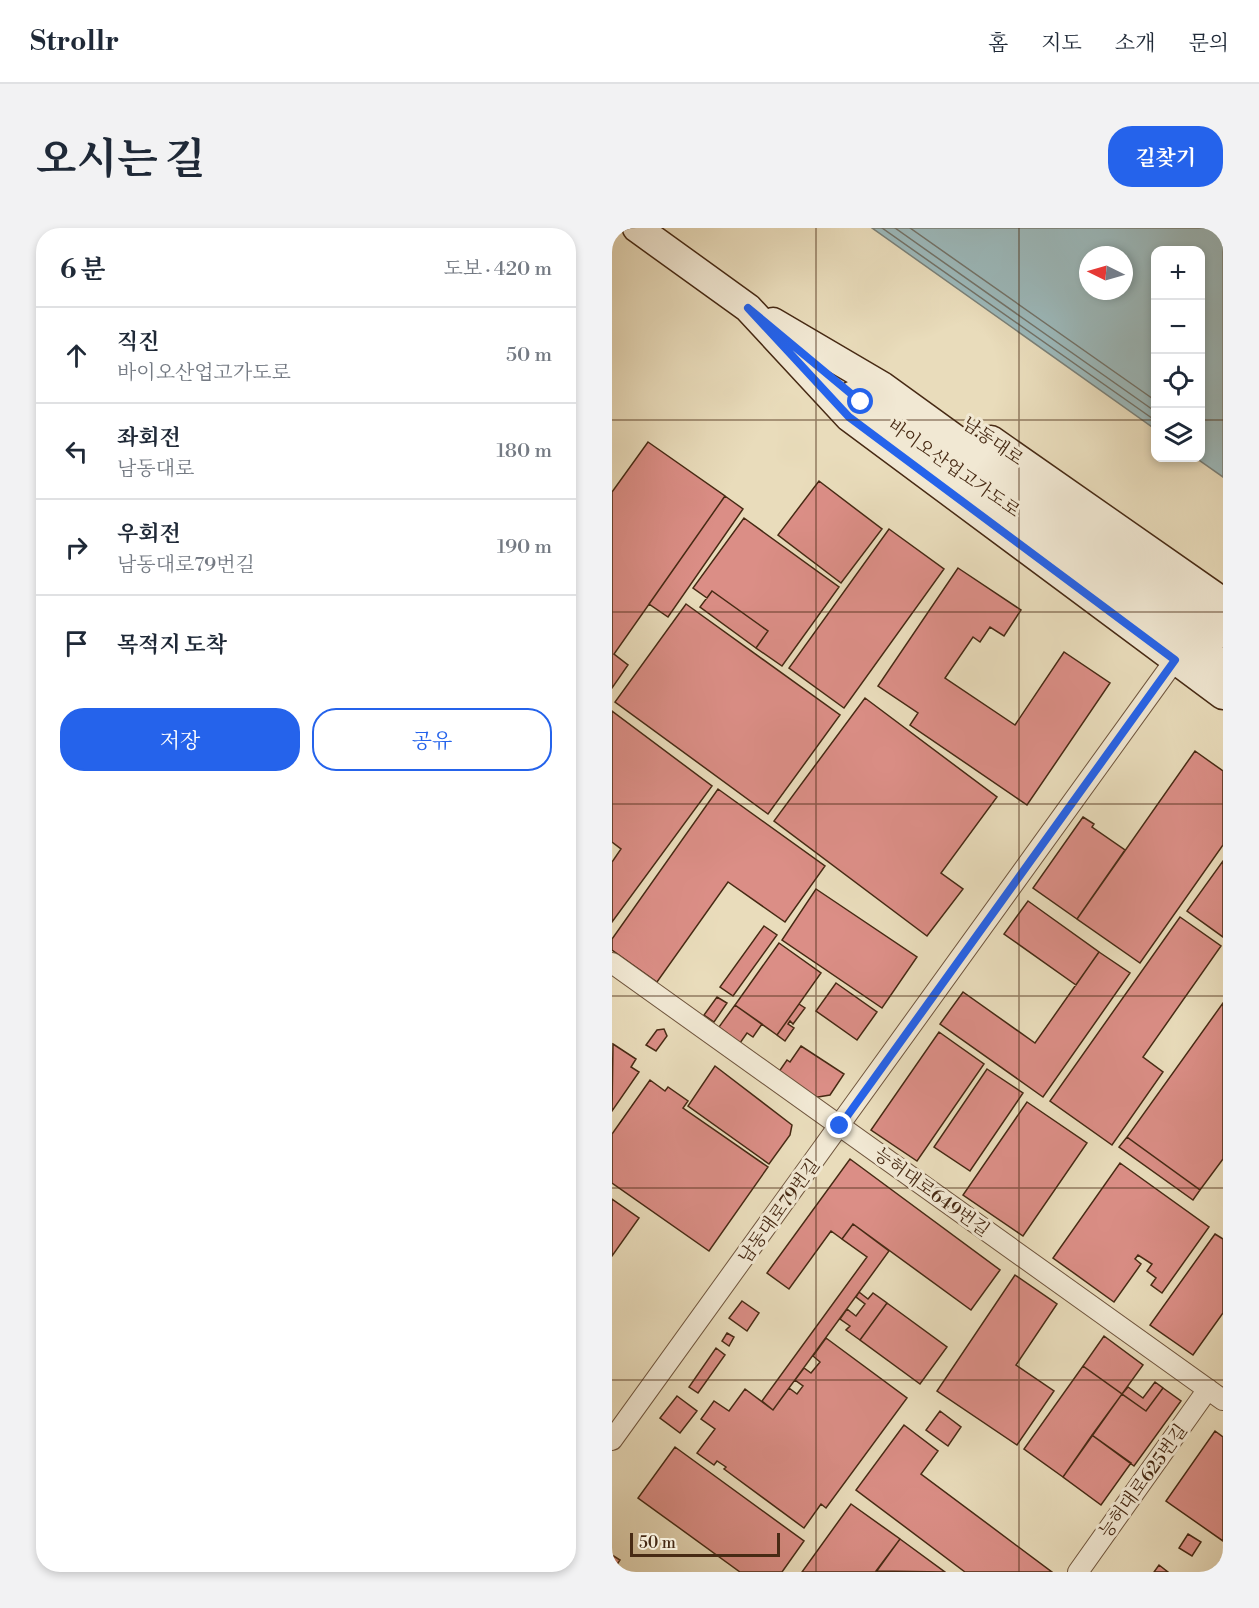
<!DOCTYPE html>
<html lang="ko">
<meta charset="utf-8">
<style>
:root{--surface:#fff;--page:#f2f2f3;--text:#1f2937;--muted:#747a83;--line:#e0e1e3;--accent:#2563eb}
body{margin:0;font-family:"Libre Bodoni","Noto Serif KR",serif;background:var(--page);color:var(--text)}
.controls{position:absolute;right:18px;top:18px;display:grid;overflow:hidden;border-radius:12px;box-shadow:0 3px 9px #0003}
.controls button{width:54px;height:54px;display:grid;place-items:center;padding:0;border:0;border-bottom:2px solid var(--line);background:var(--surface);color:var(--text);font:30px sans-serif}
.compass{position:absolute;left:467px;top:18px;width:54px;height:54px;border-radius:50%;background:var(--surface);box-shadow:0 3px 9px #0003;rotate:275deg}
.scale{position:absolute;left:18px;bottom:15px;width:150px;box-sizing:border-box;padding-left:6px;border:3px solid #472a14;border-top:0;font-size:16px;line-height:21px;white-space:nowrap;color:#472a14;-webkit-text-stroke:4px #f1e8d3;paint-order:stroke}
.stop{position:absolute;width:18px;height:18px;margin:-14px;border:4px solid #2563eb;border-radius:50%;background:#fff}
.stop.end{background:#2563eb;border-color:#fff;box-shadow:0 2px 6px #0008}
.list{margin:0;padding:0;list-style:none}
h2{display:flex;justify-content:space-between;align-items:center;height:78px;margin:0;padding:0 24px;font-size:26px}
h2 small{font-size:20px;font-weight:400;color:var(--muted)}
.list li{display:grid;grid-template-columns:39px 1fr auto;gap:18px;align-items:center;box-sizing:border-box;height:96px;padding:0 24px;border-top:2px solid var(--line)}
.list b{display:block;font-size:22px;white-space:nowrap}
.list p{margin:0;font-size:20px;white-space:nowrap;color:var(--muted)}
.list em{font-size:20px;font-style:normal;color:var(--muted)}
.actions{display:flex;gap:12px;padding:18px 24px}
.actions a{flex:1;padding:14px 0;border:2px solid var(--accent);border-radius:24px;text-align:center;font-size:21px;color:var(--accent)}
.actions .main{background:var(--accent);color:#fff}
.icon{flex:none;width:33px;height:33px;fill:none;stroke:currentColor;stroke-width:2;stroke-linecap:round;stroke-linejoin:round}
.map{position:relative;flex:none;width:611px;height:1344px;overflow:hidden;border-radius:24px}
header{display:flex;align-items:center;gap:36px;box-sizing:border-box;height:84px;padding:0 30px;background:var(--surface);border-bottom:2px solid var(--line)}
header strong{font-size:28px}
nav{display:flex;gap:33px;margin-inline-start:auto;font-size:21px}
.intro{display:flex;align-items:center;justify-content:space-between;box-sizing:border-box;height:144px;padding:0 36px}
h1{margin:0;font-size:42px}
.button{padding:15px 27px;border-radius:24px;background:var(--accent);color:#fff;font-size:21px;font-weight:700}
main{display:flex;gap:36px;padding:0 36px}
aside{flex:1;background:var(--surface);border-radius:24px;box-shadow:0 3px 9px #0003}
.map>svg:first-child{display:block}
</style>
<header>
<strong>Strollr</strong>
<nav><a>홈</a><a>지도</a><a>소개</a><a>문의</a></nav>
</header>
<div class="intro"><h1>오시는 길</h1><a class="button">길찾기</a></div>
<main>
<aside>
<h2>6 분<small>도보 · 420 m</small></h2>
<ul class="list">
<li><svg class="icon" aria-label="ahead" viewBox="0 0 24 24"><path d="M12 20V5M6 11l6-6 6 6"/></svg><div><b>직진</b><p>바이오산업고가도로</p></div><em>50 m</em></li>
<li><svg class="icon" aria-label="left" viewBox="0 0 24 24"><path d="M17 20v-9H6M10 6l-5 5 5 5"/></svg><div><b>좌회전</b><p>남동대로</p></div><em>180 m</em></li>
<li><svg class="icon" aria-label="right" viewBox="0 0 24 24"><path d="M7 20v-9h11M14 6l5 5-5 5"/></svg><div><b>우회전</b><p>남동대로79번길</p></div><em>190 m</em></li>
<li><svg class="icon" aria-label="arrive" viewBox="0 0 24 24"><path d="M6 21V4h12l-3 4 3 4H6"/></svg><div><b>목적지 도착</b></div></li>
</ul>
<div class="actions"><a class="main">저장</a><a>공유</a></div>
</aside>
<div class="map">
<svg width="611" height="1344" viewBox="0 0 611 1344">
<rect width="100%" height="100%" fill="#e9dcbb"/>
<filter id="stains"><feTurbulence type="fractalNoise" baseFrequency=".00333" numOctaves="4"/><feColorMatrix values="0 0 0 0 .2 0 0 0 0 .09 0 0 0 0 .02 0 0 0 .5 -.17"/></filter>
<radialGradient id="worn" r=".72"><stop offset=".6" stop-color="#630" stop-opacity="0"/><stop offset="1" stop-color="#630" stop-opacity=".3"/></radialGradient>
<path fill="#9cb9bb" stroke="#7a8078" stroke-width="1.5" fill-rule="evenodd" d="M260 0H611V249L584 230H588V22H544L543 201ZM476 27H512V63H476Z"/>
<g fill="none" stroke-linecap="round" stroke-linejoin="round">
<path stroke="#727268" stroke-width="1.5" d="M270 0 544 193
M283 0 544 184
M298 0 544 173"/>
</g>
<path fill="#db8e86" stroke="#472a14" stroke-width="1.5" d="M36 214 113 268 2 426 16 437 0 460V264Z
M207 253 270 301 229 355 166 307Z
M113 268 131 281 56 389 37 376Z
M132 290 227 359 170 438 144 420 156 403 100 363 95 370 81 360Z
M277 301 332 341 232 480 177 440Z
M346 340 409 382 392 408 378 399 368 414 361 409 333 450 403 497 452 424 498 455 415 577 298 497 306 485 266 458Z
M100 363 156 403 144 420 88 379Z
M74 376 228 487 156 586 3 474Z
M253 470 385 569 329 645 351 661 315 708 162 593Z
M0 483 100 558 0 694V634L9 621 0 614Z
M583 523 611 543V617L528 735 465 691Z
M106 561 213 638 173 694 116 654 45 754 0 722V711Z
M471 589 482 596 480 599 513 622 465 691 421 660Z
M611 633V709L575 683Z
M204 661 305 729 270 780 170 712Z
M416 673 487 724 464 757 392 706Z
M568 689 609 718 531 829 551 844 500 917 438 873Z
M152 698 165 707 121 768 108 759Z
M167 715 209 745 165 807 123 777Z
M487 724 518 745 431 869 328 796 351 764 423 815Z
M224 755 265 784 245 812 204 783Z
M105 769 115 775 102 794 92 787Z
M611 775V931L588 962 515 909Z
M187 776 193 780 181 796 178 793 176 796 182 800 173 813 165 807Z
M123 777 150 796 141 809 135 805 128 815 107 799Z
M52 801 55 808 44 823 34 817 45 802Z
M327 804 372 836 305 933 259 902Z
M1 816 24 831 19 839 27 844 0 883Z
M189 818 232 846 218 867 200 870 166 845 175 832 178 834Z
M103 838 180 897 178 907 157 936 76 878Z
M375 841 411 865 358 943 322 919Z
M38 852 53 863 56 859 76 873 71 880 156 939 97 1023 0 955V906Z
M415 874 475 915 411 1008 351 967Z
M515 909 588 962 581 972 507 919Z
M238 931 388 1042 359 1082 241 996 230 1011 219 1003 177 1061 155 1045Z
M508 935 597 999 550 1065 539 1057 544 1050 535 1043 540 1036 526 1027 523 1031 529 1036 502 1074 441 1030Z
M0 971 27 990 0 1028Z
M241 996 277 1023 161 1182 150 1173 255 1029 230 1011Z
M603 1006 611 1011V1085L581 1127 538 1097Z
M403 1047 445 1076 404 1137 442 1163 405 1217 325 1163Z
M247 1064 256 1071 261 1065 275 1075 248 1112 234 1102 238 1098 228 1091 235 1081 244 1088 253 1076 244 1069Z
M130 1073 147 1085 135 1103 117 1090Z
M275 1075 335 1119 308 1156 248 1112Z
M115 1105 122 1109 117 1118 110 1113Z
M492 1108 531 1137 510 1166 471 1138Z
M214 1110 295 1170 214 1280 209 1276 192 1300 112 1241 114 1239 105 1233 102 1237 85 1225 103 1201 89 1191 102 1173 117 1183 133 1161 161 1182 177 1160 185 1166 191 1158 183 1152 192 1140 199 1145 208 1134 201 1128Z
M104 1120 113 1127 86 1165 77 1159Z
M471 1138 510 1166 451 1249 412 1221Z
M543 1154 551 1160 534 1183 510 1166 516 1159 531 1170Z
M551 1160 569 1173 522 1238 480 1207 510 1166 534 1183Z
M65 1168 85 1183 68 1205 48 1190Z
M328 1183 349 1199 336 1218 314 1202Z
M292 1197 326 1223 309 1246 440 1344H353L244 1262Z
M603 1203 611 1209V1313L554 1273Z
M480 1207 519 1235 489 1277 451 1249Z
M63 1219 192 1313 170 1344H128L26 1270Z
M239 1276 288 1311 264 1344H190Z
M576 1306 589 1314 580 1328 567 1320Z
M288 1311 333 1344 264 1343Z
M0 1327 8 1332 0 1344Z
M609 1332 611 1344H600Z
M547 1337 556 1344H542Z"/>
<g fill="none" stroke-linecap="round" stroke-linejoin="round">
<g stroke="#70563e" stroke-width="22">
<path id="minor" d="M0 735 611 1172
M0 1212 563 432
M466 1344 596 1161"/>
</g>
<g stroke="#472a14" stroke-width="31">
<path id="secondary" d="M25 0 136 80 237 189 611 467
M161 94 270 158 611 405
M241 167 453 318 611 437
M379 212 611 374"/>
</g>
<use href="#minor" stroke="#f1e8d3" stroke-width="20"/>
<use href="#secondary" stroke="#f1e8d3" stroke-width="28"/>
</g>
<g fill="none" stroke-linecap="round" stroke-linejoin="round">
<path stroke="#2563eb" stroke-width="8" d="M228 898 563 432 237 189 136 80 249 174"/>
</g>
<path fill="none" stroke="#472a14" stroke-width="1.5" stroke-opacity="0.55" d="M204 0V1344M407 0V1344M0 192H544M588 192H611M0 384H611M0 576H611M0 768H611M0 960H611M0 1152H611"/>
<g text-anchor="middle" stroke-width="6" stroke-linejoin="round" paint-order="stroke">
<g font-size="18" fill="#472a14" stroke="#f1e8d3">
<text transform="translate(381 213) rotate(35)" y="6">남동대로</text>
<text transform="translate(342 240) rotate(35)" y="6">바이오산업고가도로</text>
<text transform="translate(320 964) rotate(36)" y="6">능허대로649번길</text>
<text transform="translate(167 983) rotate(-54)" y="6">남동대로79번길</text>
<text transform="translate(531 1253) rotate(-54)" y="6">능허대로625번길</text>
</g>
</g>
<rect width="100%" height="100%" filter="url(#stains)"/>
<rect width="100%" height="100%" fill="url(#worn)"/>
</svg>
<div class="controls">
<button>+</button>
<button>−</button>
<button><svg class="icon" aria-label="locate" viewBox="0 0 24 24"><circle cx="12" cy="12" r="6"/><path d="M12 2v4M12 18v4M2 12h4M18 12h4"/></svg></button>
<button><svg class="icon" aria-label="layers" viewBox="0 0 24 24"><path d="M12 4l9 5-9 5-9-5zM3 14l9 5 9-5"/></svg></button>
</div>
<svg class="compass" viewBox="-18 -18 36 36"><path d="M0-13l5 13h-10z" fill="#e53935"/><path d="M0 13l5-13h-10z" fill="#747a83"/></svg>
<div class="scale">50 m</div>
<div class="stop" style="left:249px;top:174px"></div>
<div class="stop end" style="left:228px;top:898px"></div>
</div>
</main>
